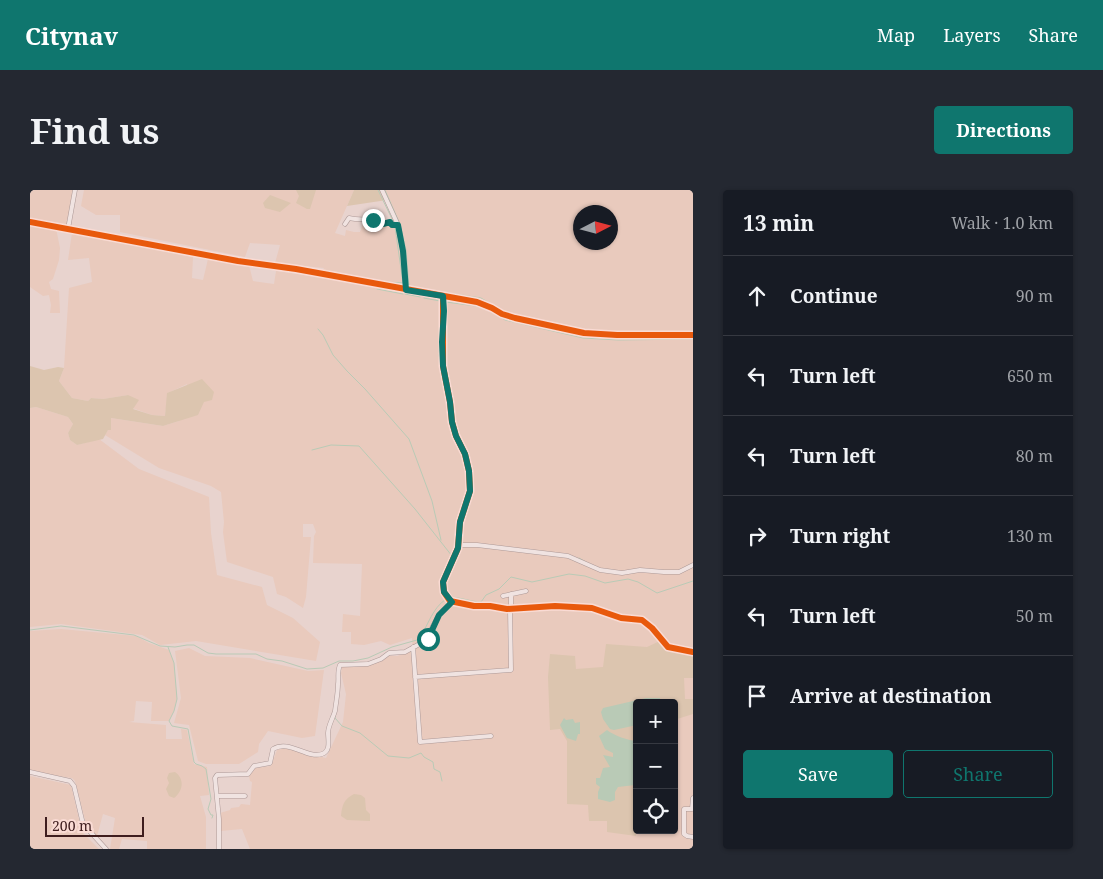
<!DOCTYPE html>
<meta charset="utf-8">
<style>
:root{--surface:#171b24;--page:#242831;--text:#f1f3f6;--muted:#9ea1a6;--line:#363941;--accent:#0f766e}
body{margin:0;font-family:"Noto Serif",serif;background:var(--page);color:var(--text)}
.controls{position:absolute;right:15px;bottom:15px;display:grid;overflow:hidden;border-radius:5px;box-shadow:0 1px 4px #0004}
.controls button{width:45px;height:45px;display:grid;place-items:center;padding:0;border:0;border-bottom:1px solid var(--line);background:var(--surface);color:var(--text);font:25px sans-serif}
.compass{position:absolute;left:543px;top:15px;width:45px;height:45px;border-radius:50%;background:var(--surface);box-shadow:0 1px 4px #0004;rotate:84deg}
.scale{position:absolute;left:15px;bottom:12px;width:99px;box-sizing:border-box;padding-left:5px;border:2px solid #3e1d1e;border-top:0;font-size:14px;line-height:18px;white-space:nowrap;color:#3e1d1e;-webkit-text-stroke:4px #fadbd4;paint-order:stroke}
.stop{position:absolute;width:15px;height:15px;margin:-11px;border:4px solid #0f766e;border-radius:50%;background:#fff}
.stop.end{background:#0f766e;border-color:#fff;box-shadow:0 1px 5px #0008}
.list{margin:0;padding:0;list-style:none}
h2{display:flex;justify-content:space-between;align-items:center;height:65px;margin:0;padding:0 20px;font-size:21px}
h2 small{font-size:16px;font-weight:400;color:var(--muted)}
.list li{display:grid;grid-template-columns:32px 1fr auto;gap:15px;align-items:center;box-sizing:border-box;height:80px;padding:0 20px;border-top:1px solid var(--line)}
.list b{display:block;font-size:19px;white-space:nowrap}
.list em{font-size:16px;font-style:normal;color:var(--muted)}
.actions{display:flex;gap:10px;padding:15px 20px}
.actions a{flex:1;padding:11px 0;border:1px solid var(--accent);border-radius:5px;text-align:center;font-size:18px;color:var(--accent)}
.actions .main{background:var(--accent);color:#fff}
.icon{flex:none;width:28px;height:28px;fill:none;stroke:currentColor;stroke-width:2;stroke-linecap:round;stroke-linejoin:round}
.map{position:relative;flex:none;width:663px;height:659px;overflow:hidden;border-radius:5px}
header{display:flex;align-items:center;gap:30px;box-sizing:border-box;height:70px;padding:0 25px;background:var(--accent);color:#fff}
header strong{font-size:24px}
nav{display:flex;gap:28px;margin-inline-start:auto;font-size:18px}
.intro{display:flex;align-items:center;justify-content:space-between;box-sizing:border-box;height:120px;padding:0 30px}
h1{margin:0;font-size:35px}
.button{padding:12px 22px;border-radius:5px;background:var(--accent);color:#fff;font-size:18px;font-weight:700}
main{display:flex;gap:30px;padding:0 30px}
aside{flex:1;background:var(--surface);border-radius:5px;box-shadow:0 1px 4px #0004}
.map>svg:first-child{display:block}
</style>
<header>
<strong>Citynav</strong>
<nav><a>Map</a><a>Layers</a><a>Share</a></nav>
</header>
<div class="intro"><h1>Find us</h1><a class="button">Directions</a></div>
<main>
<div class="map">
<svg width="663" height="659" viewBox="0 0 663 659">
<rect width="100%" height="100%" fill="#e8d3ce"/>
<path fill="#e9cabd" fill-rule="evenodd" d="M0 0H43L38 34H21L0 29Z
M54 0H324L305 43 315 46 316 40 324 42H330L334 31 360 32 367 35 352 0H663V659H220L212 639 191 641 190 623 200 620 201 618 209 617 211 614 220 615 222 592 220 591 219 586 225 578 241 576 247 560 255 558 296 568 313 532 316 504 311 483 312 477 341 475 359 466H367L383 461 382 448 360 455 351 451 334 455 321 454V442H312L313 424 330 426 332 374 283 373 284 346 286 342 283 334H273V347H281L276 407 273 418 256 407 247 404 243 387 197 372 193 342 194 332 191 302 181 296 129 278 75 245 78 240H81V228L133 236 149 231 157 194 138 203 135 226 122 225 102 218 98 205 73 209 61 208 58 211 42 208 29 191 34 178 39 98 62 92 59 68 38 70 42 43 163 67 162 88 173 90 178 69 219 75 223 91 244 94 246 81 289 87 294 78 245 73 250 55 220 53 215 67 90 42V25H66L51 16ZM550 22H580V52H550ZM607 513H644V640H607Z
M0 36 26 38 30 58 29 70 23 89 19 92 21 99 29 101 30 123H20L21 115 19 105 13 106 0 97Z
M6 217 38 227 43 234 38 243 40 250 47 255 69 249 109 279 179 307 181 343 187 385 232 397 237 415 263 428 290 452 286 471 166 451 130 455 112 445 31 434 0 437V218Z
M31 439 106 446 119 453 139 460 144 473 147 509 144 521 139 531H121L122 512 106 511 104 531 99 532 136 535V549H152L151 539 157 540 164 574 177 577 179 605 170 606 176 627V659H117V651L92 649 89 659H80L85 628 73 624 67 646 56 634 45 591 42 588 0 582V441Z
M159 458 175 466 220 468 278 481 294 480 285 546 272 548 238 541 229 554 228 562 209 574H176L168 571 159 535 144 533 151 508 145 461Z
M0 586 41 595 52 642 69 659H0Z"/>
<path fill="#dcc5af" d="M266 0H286L280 19H277L266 13 269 6Z
M324 0H352L357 10 317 16Z
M240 5 261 13 250 22 235 18 233 13Z
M0 176 14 180 28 177 34 178 29 191 42 208 58 211 61 208 73 209 98 205 109 210 103 219 122 225 135 226 137 203 172 189 184 202 182 210 174 212 168 225 133 236 81 228V240H78L73 249 47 255 40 250 38 243 43 234 38 227 6 217 0 218Z
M632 450 636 455 663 462V488H654L655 509H663V524L644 530V513H607L606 646 577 642V631H559L558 615 537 614V551L530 539 520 540 518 487 520 464 545 466 546 479 573 477 576 454 617 457Z
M145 582C155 589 153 601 144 608L139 606 136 599 139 593 137 588 139 583Z
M324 604 331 605 335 608 336 620 340 624V631L317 630 311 626C312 615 314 609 324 604Z"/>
<path fill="#b9cab6" d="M616 508H630V513H607V535L584 540 580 539 573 529 571 522 573 518Z
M534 528 536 530 543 529 545 533 550 532V544H548L546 551 537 548 530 535Z
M577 540C583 545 599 551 607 551V584L605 595 588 597 585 602V610L580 612 568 609V602L570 597 566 594V588H570L573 578 580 577 573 565 583 567V563L575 559 569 546Z"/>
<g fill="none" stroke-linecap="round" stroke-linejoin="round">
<path stroke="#b9cab6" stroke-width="1" d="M348 0 364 33
M355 0 370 34 376 60 379 97 451 108 474 122 555 140 588 142H663
M346 91H352
M355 92 373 93 365 37
M347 99 373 104
M375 104 390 107
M394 108 410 111 411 113
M288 139 293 145 303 165 317 181 335 199 379 249 402 311 411 350
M415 146 416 112 446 116 460 121 475 130 553 148 588 150 663 149
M409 162 411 127
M409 165 418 210
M415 172 422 212 424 232
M418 214 421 241 435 271 437 282V303
M282 260 301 255 329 256 385 319 422 366
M431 338 440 308
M430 353 431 344
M422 365C428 351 426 335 432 321
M549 368 556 372
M418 385 425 374 429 359
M415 398 420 408
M0 440 31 436 104 445 130 456 145 457 157 455H164L178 463 186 464H226L237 469 252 471 277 479 293 478 309 471H323L338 468 362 457 387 450 390 448C398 435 406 409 422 408 431 407 441 412 451 412L456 405 469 399 481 387 502 392 539 384 555 386 575 393 598 389 608 392 627 403 663 391
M138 457 144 473 147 509 144 521 139 531 142 536 158 539 164 572 166 574 172 576 176 579 181 609 178 619 181 625H183L182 628
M305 526V528L312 536 330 543 358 566 379 568 391 563 394 567 403 572 404 579 410 582 412 591"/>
<g stroke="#ad9997" stroke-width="5">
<path id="minor" d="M352 0 368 35 373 61 376 100
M0 32 208 71 266 79 447 112 462 118 472 124 485 128 554 143 587 145H663
M315 34 319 28C327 30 335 29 344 30 350 31 353 34 360 32L362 35H368
M38 39 45 0
M413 106V176L420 212 422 232 426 246 435 264 439 281 440 301 430 332 428 358 413 392 414 402 420 411 444 416H460L477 419 525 416 562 418 591 428 612 430 622 438 638 457 663 462
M428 355H447L538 366 570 380 592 383 610 380 634 382H649L663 375
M481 404V419
M473 406 496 401
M383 457 390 552 461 546
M385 487 481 480 480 419
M0 582 40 591 44 596 53 634 76 659
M187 606H215
M663 608 662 619H654V644L657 646 663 647
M189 659V629L185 588 187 585 218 584 224 576 240 573 243 559C259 549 277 569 292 564 301 561 298 550 298 543 298 536 303 528 305 521 306 512 308 503 308 494 309 488 307 481 310 475L338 474 351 469 359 463 375 462 395 451 409 425 422 412"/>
</g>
<use href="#minor" stroke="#f0e3e1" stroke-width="4"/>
<g stroke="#fadbd4" stroke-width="9">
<path id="cycleway" d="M0 32 208 71 266 79 447 112 462 118 472 124 485 128 554 143 587 145H663
M413 106V176L420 212 422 232 426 246 435 264 439 281 440 301 430 332 428 358 413 392 414 402 420 411 444 416H460L477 419 525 416 562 418 591 428 612 430 622 438 638 457 663 462"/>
</g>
<use href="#cycleway" stroke="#e8590c" stroke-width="6"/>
</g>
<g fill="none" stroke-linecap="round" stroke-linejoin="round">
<path stroke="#0f766e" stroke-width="6" d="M343 30 353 34 360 32 362 35H368L373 61 376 100 413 106 414 121 412 152 413 176 420 212 422 232 426 246 435 264 439 281 440 301 430 332 428 358 413 392 414 402 422 412 409 425 398 449"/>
</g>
</svg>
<div class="controls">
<button>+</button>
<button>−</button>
<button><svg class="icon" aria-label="locate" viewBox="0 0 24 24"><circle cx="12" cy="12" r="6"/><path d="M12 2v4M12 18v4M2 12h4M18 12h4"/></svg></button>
</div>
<svg class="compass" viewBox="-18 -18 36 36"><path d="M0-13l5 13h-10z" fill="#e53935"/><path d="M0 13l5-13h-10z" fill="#9ea1a6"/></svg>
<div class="scale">200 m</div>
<div class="stop" style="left:398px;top:449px"></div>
<div class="stop end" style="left:343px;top:30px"></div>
</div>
<aside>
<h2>13 min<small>Walk · 1.0 km</small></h2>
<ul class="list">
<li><svg class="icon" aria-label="ahead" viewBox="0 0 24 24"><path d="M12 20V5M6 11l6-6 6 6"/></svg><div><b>Continue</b></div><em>90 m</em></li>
<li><svg class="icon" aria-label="left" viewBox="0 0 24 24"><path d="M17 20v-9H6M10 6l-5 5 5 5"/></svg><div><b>Turn left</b></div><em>650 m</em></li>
<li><svg class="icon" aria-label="left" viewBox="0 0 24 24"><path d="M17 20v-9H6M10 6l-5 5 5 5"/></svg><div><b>Turn left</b></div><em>80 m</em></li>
<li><svg class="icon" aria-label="right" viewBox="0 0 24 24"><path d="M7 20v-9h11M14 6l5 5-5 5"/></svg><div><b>Turn right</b></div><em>130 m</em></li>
<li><svg class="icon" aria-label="left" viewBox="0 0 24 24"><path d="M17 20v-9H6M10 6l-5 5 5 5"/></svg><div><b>Turn left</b></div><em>50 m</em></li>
<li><svg class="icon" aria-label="arrive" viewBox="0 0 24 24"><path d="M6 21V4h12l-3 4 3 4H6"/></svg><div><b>Arrive at destination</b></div></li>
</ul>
<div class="actions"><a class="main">Save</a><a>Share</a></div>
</aside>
</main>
